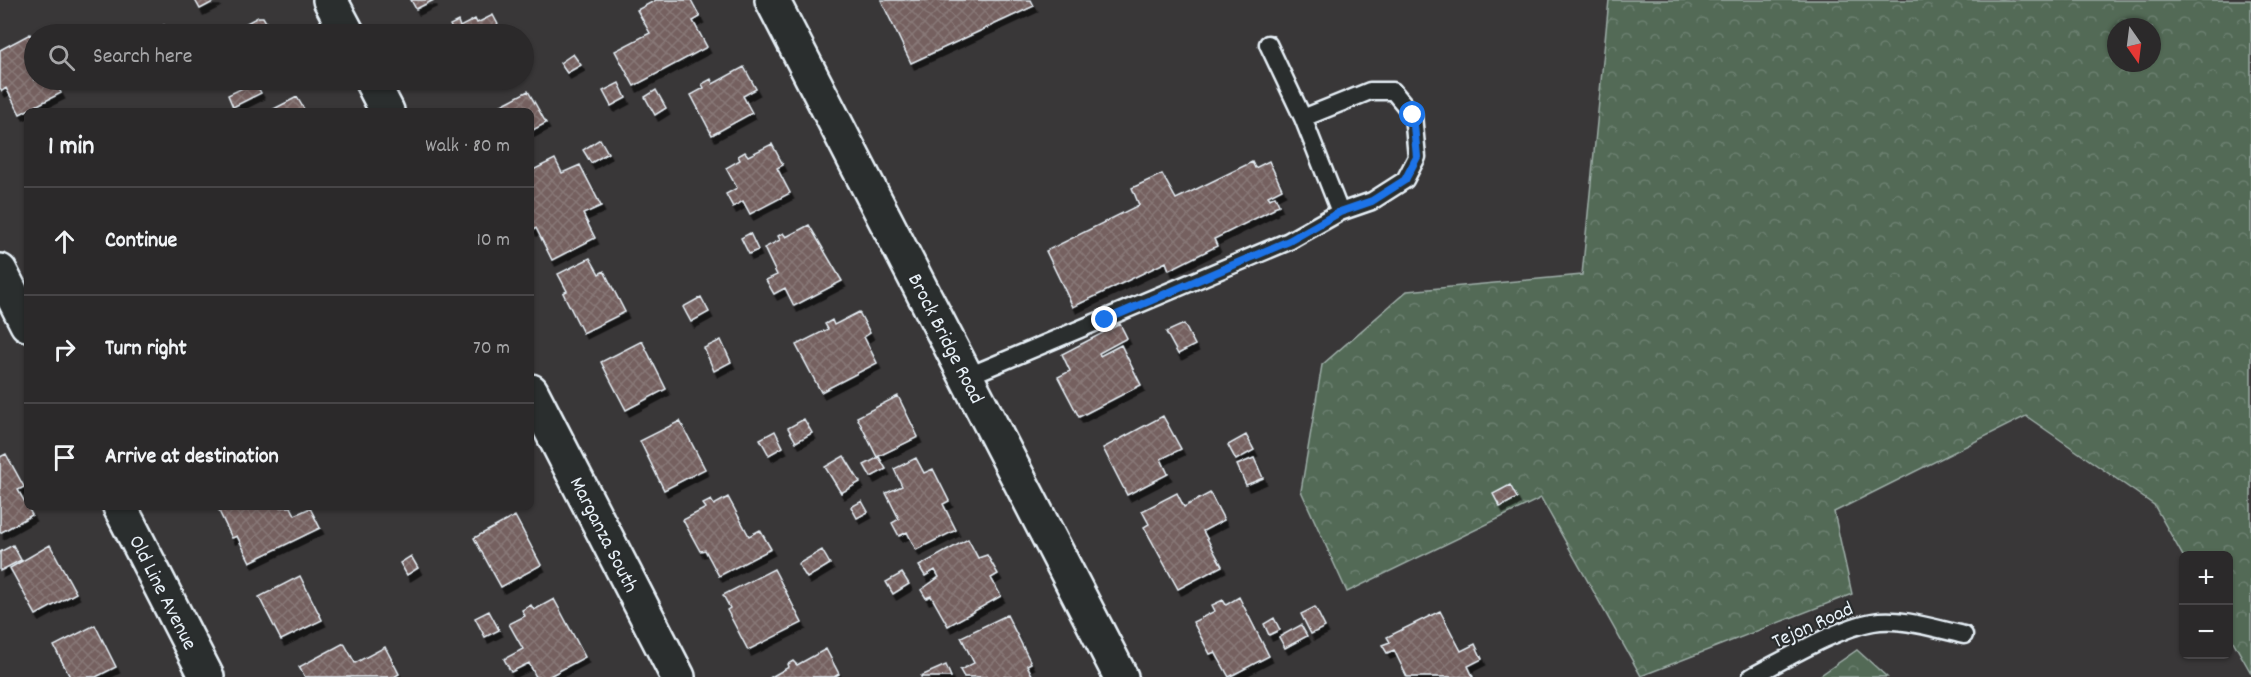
<!DOCTYPE html>
<meta charset="utf-8">
<style>
:root{--surface:#2b292a;--page:#333132;--text:#f1f3f6;--muted:#a6a6a8;--line:#474547}
body{margin:0;font-family:Dekko,sans-serif;background:var(--page);color:var(--text)}
.controls{position:absolute;right:18px;bottom:18px;display:grid;overflow:hidden;border-radius:9px;box-shadow:0 2px 4px #0004}
.controls button{width:54px;height:54px;display:grid;place-items:center;padding:0;border:0;border-bottom:2px solid var(--line);background:var(--surface);color:var(--text);font:30px sans-serif}
.compass{position:absolute;left:2107px;top:18px;width:54px;height:54px;border-radius:50%;background:var(--surface);box-shadow:0 2px 4px #0004;rotate:166deg}
.stop{position:absolute;width:18px;height:18px;margin:-14px;border:4px solid #1a73e8;border-radius:50%;background:#fff}
.stop.end{background:#1a73e8;border-color:#fff;box-shadow:0 2px 6px #0008}
.list{margin:0;padding:0;list-style:none}
h2{display:flex;justify-content:space-between;align-items:center;height:78px;margin:0;padding:0 24px;font-size:26px}
h2 small{font-size:20px;font-weight:400;color:var(--muted)}
.list li{display:grid;grid-template-columns:39px 1fr auto;gap:18px;align-items:center;box-sizing:border-box;height:108px;padding:0 24px;border-top:2px solid var(--line)}
.list b{display:block;font-size:22px;white-space:nowrap}
.list em{font-size:20px;font-style:normal;color:var(--muted)}
.icon{flex:none;width:33px;height:33px;fill:none;stroke:currentColor;stroke-width:2;stroke-linecap:round;stroke-linejoin:round}
.map{position:relative;flex:none;width:2251px;height:677px;overflow:hidden}
.search{position:absolute;background:var(--surface);box-shadow:0 2px 4px #0004;left:24px;top:24px;width:510px;height:66px;display:flex;align-items:center;gap:15px;box-sizing:border-box;padding:0 21px;border-radius:33px;color:var(--muted);font-size:22px}
.panel{position:absolute;background:var(--surface);box-shadow:0 2px 4px #0004;left:24px;top:108px;width:510px;height:402px;border-radius:9px}
.map>svg:first-child{display:block}
</style>
<div class="map">
<svg width="2251" height="677" viewBox="0 0 2251 677">
<defs>
<pattern id="forest-crowns" width="20" height="18" patternUnits="userSpaceOnUse" patternTransform="scale(1.5)"><rect width="20" height="18" fill="#536a57"/><path d="M2 6a3 3 0 1 1 6 0M12 15a3 3 0 1 1 6 0" fill="none" stroke="#6c8070"/></pattern>
<pattern id="building-cross-hatch" width="8" height="8" patternUnits="userSpaceOnUse" patternTransform="scale(1.5)"><rect width="8" height="8" fill="#74615f"/><path d="M0 0l8 8M0 8l8-8" fill="none" stroke="#887877"/></pattern>
<filter id="shadow"><feDropShadow dx="3.5" dy="6" stdDeviation="0" flood-color="#0009"/></filter>
</defs>
<rect width="100%" height="100%" fill="#393738"/>
<filter id="ink" filterUnits="userSpaceOnUse"><feTurbulence type="fractalNoise" baseFrequency=".0167" numOctaves="2"/><feDisplacementMap in="SourceGraphic" scale="12" xChannelSelector="R" yChannelSelector="G"/><feConvolveMatrix kernelMatrix="1 2 1 2 8 2 1 2 1" color-interpolation-filters="sRGB"/></filter>
<g filter="url(#ink)">
<path fill="url(#forest-crowns)" stroke="#9eaea8" stroke-width="1.5" fill-rule="evenodd" d="M1609 0H2251V673L2229 634 2228 556H2183L2154 505 2026 416 1834 512 1852 594 1641 676 1541 498 1347 592 1301 491 1322 365 1407 291 1582 275ZM2116 27H2152V63H2116Z
M1857 650 1887 677H1818Z"/>
<path fill="url(#building-cross-hatch)" stroke="#e8f1f8" stroke-width="1.5" filter="url(#shadow)" d="M195 0H217L200 9Z
M411 0H434L416 9Z
M656 0H691L700 17 693 21 707 47 634 86 615 51 650 33 637 10Z
M881 0H1031L1034 6 911 63Z
M493 15 503 34H445L453 31 450 25 458 21 460 27 475 19 477 23Z
M258 17H263L273 34H226Z
M164 25 169 34H151V33Z
M30 34 34 43V80H54L61 93 20 114 6 88 2 91 0 88V50Z
M573 54 581 65 567 73 560 63Z
M744 67 756 89 743 96 752 113 712 135 691 95 704 88 702 84 711 79 713 84Z
M255 82 261 93 233 107 228 95Z
M619 83 626 98 611 106 603 91Z
M656 90 666 108 655 115 645 97Z
M528 91 546 123 531 131V111H490Z
M297 97 305 111H270Z
M600 139 608 153 591 163 583 150Z
M772 144 783 165 777 168 790 193 750 214 743 201 733 207 726 194 737 188 726 168 740 160 738 156 745 152 748 156Z
M555 159 562 173 580 165 601 206 583 214 595 238 552 260 536 228 533 230 531 225V171Z
M1269 161 1282 189 1268 196 1270 199 1275 196 1279 205 1274 207V209L1214 239 1217 246 1169 270 1166 262 1073 307 1046 251 1139 205 1132 188 1162 174 1176 199 1252 162 1255 168Z
M809 225 842 281 794 306 785 288 774 294 766 280 777 275 764 248 780 240 778 236 783 233 786 237Z
M750 233 758 250 749 254 741 238Z
M590 258 599 274 604 271 625 312 583 333 563 293 567 291 558 274Z
M701 297 709 312 691 322 683 307Z
M859 312 870 333 864 337 877 363 821 392 796 345 828 329 825 324 832 320 834 325Z
M1120 324 1127 338 1099 353 1100 356 1121 345 1141 385 1079 417 1058 377 1070 371 1062 354Z
M1184 324 1195 345 1178 354 1166 332Z
M721 340 731 362 714 371 704 348Z
M642 341 666 389 626 410 601 362Z
M898 396 918 437 877 457 857 417Z
M1163 416 1181 449 1161 459 1168 474 1127 495 1103 448Z
M804 419 812 433 796 442 788 428Z
M680 421 705 469 664 490 640 441Z
M775 431 783 447 769 455 760 439Z
M1246 435 1254 450 1236 460 1228 445Z
M6 454 24 487 18 490 32 515 0 533V457Z
M844 456 860 482 841 493 825 467Z
M879 457 886 469 871 477 864 465Z
M916 458 924 473 933 469 949 501 943 504 956 530 916 550 907 532 899 536 892 523 899 519 886 493 902 486 894 469Z
M1254 458 1263 478 1246 485 1237 465Z
M1510 485 1517 498 1500 507 1493 494Z
M1177 493 1184 507 1210 493 1224 520 1203 531 1222 566 1178 589 1144 527 1149 524 1142 511Z
M728 497 749 536 760 530 771 549 719 576 705 550 700 551 683 520 706 508 703 504 711 500 714 505Z
M862 501 868 512 857 518 851 507Z
M217 507H291L295 515 310 508 320 528 250 562 237 536 232 538Z
M515 516 541 565 501 587 474 538Z
M968 539 978 558 987 555 998 574 991 578 1001 596 948 626 931 596 926 598 921 590 939 577 935 570 925 576 919 566Z
M13 545 21 560 0 571V552Z
M50 545 76 593 36 615 10 568Z
M822 550 830 564 807 578 798 564Z
M411 556 418 568 407 575 400 563Z
M774 569 802 623 748 650 727 610 730 608 723 595Z
M902 573 909 584 893 594 886 582Z
M300 576 322 620 281 640 259 597Z
M1239 597 1269 656 1229 677 1215 652 1210 654 1193 622 1215 611 1212 605 1223 600 1226 605Z
M554 599 585 657 548 677H536L529 663 511 672 504 659 523 649 509 624 525 616 522 610 531 605 534 610Z
M1315 607 1325 627 1311 634 1301 614Z
M489 611 499 630 485 637 475 618Z
M1440 611 1461 651 1475 644 1482 659 1468 666 1473 677H1407L1394 650 1387 653 1382 645 1390 642 1387 637Z
M1007 615 1031 663 1027 665 1033 677H964L960 670 974 663 961 637Z
M1274 618 1280 630 1269 635 1264 624Z
M95 625 116 667 96 677H70L54 646Z
M1301 625 1307 636 1285 648 1279 637Z
M344 643 355 663 385 647 399 674 394 677H305L299 667Z
M826 649 839 674 834 677H771L789 667 788 664 793 661 797 665Z
M946 665 951 677H921V676Z"/>
<g fill="none" stroke-linecap="round" stroke-linejoin="round">
<g stroke="#e8f1f8" stroke-width="21">
<path id="lane" d="M1303 118 1370 91H1393L1413 115 1417 157 1405 180 1372 201 1340 212
M966 377 1289 241 1340 212 1303 118 1268 44
M1751 677C1784 660 1837 628 1873 622 1902 617 1936 629 1964 635"/>
</g>
<g stroke="#e8f1f8" stroke-width="38">
<path id="street" d="M330 0 348 34
M371 80 387 111
M0 271 27 324
M531 391 678 677
M120 507 207 677"/>
</g>
<g stroke="#e8f1f8" stroke-width="38">
<path id="secondary" d="M772 0 1121 677"/>
</g>
<use href="#lane" stroke="#2a2d2e" stroke-width="16"/>
<use href="#street" stroke="#2a2d2e" stroke-width="33"/>
<use href="#secondary" stroke="#2a2d2e" stroke-width="33"/>
</g>
</g>
<g fill="none" stroke-linecap="round" stroke-linejoin="round" filter="url(#ink)">
<path stroke="#1a73e8" stroke-width="8" d="M1105 320 1289 241 1340 212 1372 201 1405 180 1417 157 1413 115"/>
</g>
<g text-anchor="middle" stroke-width="4.5" stroke-linejoin="round" paint-order="stroke">
<g font-size="21" fill="#e8f1f8" stroke="#2a2d2e">
<text transform="translate(947 338) rotate(63)" y="7">Brock Bridge Road</text>
<text transform="translate(605 534) rotate(63)" y="7">Marganza South</text>
<text transform="translate(164 592) rotate(63)" y="7">Old Line Avenue</text>
<text transform="translate(1812 624) rotate(-24)" y="7">Tejon Road</text>
</g>
</g>
</svg>
<div class="controls">
<button>+</button>
<button>−</button>
</div>
<svg class="compass" viewBox="-18 -18 36 36"><path d="M0-13l5 13h-10z" fill="#e53935"/><path d="M0 13l5-13h-10z" fill="#a6a6a8"/></svg>
<div class="stop" style="left:1413px;top:115px"></div>
<div class="stop end" style="left:1105px;top:320px"></div>
<div class="search"><svg class="icon" aria-label="search" viewBox="0 0 24 24"><circle cx="10" cy="10" r="6"/><path d="M15 15l6 6"/></svg>Search here</div>
<section class="panel">
<h2>1 min<small>Walk · 80 m</small></h2>
<ul class="list">
<li><svg class="icon" aria-label="ahead" viewBox="0 0 24 24"><path d="M12 20V5M6 11l6-6 6 6"/></svg><div><b>Continue</b></div><em>10 m</em></li>
<li><svg class="icon" aria-label="right" viewBox="0 0 24 24"><path d="M7 20v-9h11M14 6l5 5-5 5"/></svg><div><b>Turn right</b></div><em>70 m</em></li>
<li><svg class="icon" aria-label="arrive" viewBox="0 0 24 24"><path d="M6 21V4h12l-3 4 3 4H6"/></svg><div><b>Arrive at destination</b></div></li>
</ul>
</section>
</div>
